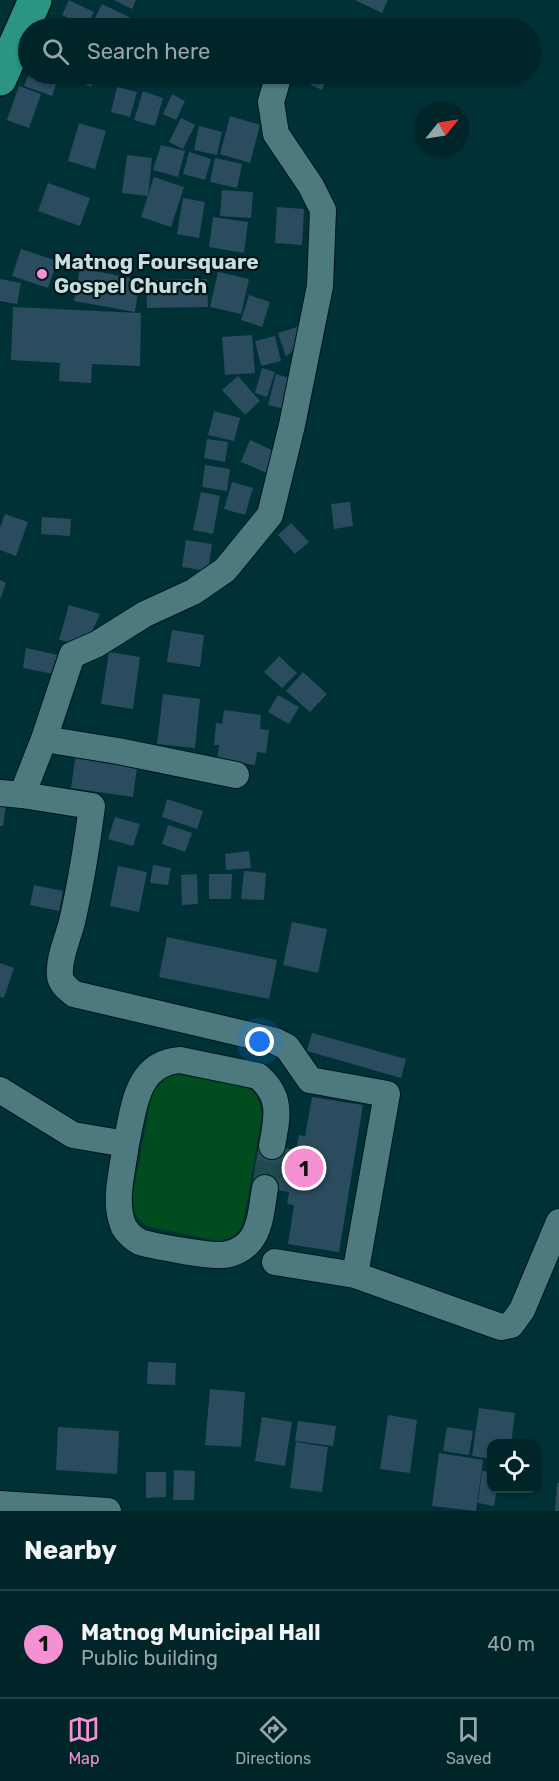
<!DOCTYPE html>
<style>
:root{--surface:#002528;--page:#0e3134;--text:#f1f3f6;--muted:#95a5a8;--line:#224245;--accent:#f591d2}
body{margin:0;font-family:Rubik,sans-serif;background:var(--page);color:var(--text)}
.controls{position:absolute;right:18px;bottom:18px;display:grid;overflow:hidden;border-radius:12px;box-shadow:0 2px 4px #0004}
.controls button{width:54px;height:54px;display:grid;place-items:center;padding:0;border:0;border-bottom:2px solid var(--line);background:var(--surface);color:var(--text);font:30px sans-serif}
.compass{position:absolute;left:415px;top:102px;width:54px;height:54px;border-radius:50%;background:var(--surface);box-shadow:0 2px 4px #0004;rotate:60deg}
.you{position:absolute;left:260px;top:1042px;width:21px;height:21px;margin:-15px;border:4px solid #fff;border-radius:50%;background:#1a73e8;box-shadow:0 0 0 9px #1a73e833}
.badge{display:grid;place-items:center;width:39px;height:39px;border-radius:50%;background:var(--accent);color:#111;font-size:20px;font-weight:700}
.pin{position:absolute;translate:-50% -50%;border:3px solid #fff;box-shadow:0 2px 6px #0006}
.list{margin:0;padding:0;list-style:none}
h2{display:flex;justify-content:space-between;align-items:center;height:78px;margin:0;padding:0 24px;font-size:26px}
h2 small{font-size:20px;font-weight:400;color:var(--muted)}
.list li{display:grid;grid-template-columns:39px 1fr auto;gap:18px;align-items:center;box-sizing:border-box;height:108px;padding:0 24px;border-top:2px solid var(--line)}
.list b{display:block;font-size:22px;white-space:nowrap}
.list p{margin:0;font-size:20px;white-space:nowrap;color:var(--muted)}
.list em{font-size:20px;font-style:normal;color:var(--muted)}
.icon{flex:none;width:33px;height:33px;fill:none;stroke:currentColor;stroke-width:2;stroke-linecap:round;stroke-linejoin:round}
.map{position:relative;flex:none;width:559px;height:1511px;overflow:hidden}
.search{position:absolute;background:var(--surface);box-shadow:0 2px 4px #0004;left:18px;right:18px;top:18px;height:66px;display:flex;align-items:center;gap:15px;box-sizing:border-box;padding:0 21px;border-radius:33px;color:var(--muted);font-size:22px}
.sheet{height:186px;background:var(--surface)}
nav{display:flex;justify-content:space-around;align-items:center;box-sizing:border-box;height:84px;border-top:2px solid var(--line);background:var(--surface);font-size:16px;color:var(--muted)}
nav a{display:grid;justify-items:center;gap:3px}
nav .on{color:var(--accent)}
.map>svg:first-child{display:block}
</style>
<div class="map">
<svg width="559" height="1511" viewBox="0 0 559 1511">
<rect width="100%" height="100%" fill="#003136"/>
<path fill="#004c1f" d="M174 1073 246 1087C258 1093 261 1103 262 1116L243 1224C237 1235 231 1239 218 1241L150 1227C134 1220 132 1208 133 1193L152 1092 160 1079Z"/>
<path fill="#2a4c5e" d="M69 0 94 12 87 27 62 15Z
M114 0H136L132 9Z
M355 0H388L382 13Z
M102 4 131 18 126 28H90Z
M29 74 59 75 52 96 24 86Z
M62 74H97L91 87Z
M305 74H329L322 90 302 81Z
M19 86 41 94 29 128 7 120Z
M117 87 137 92 130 117 111 112Z
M143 91 163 98 155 126 134 120Z
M172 94 185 101 176 120 163 114Z
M230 116 260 125 250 163 220 154Z
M181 118 195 125 183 149 169 142Z
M79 123 106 131 95 169 68 161Z
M199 126 222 132 217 155 194 150Z
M161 145 185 151 178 177 153 170Z
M189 152 211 159 205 180 183 174Z
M127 155 152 158 148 196 122 193Z
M215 158 242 164 237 188 210 182Z
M154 177 184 187 171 227 141 217Z
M48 183 90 198 80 226 38 211Z
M222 190 253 192 251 218 220 216Z
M183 198 205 202 199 238 177 234Z
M277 207 304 209 302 245 275 243Z
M213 217 248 222 244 253 209 247Z
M21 249 57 261 48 288 12 276Z
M80 268 140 280 135 312 74 301Z
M218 272 249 279 241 314 210 307Z
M0 279 21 283 17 304 0 301Z
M207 279 208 307 147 308 146 280Z
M249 295 270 302 262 327 241 320Z
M13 307 141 313 140 366 92 364 91 383 59 381 60 363 11 360Z
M306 324 302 341 286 357 278 333Z
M252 335 255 373 225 375 222 337Z
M275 336 281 361 261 366 255 341Z
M262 368 275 372 267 397 255 393Z
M276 374 293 379 285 409 268 405Z
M238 376 260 401 245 415 222 390Z
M214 411 240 418 234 441 208 435Z
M207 439 228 442 225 462 204 458Z
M250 440 276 452 267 473 241 462Z
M205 465 230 469 227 491 202 487Z
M232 482 253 488 245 515 224 509Z
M201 492 220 496 213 534 193 530Z
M350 502 353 526 334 529 331 504Z
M5 514 28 522 16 556 0 550V528Z
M42 517 71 519 70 536 41 534Z
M291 523 309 542 295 554 278 535Z
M186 540 212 544 208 571 182 567Z
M0 580 6 583 0 600Z
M69 605 100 614 86 645 59 640Z
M172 630 204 635 200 667 167 662Z
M26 648 58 655 54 674 23 668Z
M109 652 140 657 133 709 101 704Z
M279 656 297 673 282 688 264 672Z
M303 672 327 694 310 712 286 691Z
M163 694 200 699 195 748 157 744Z
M278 695 299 707 289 724 268 712Z
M224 710 261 715 260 729 269 730 266 753 257 752 255 765 217 760 219 745H214L216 723 222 724Z
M76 752 138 761 133 797 71 788Z
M167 799 203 811 197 829 162 817Z
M0 804 6 805 3 826H0Z
M115 817 140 824 133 846 108 839Z
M168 825 192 833 185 852 162 844Z
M249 851 251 868 226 870 225 854Z
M153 865 171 868 168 885 150 883Z
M118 866 147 872 139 912 110 906Z
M244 871 266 873 264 900 241 899Z
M197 874 198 904 182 905 181 875Z
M209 874H232L231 899H209Z
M34 885 63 891 59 911 30 905Z
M292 922 327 929 318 973 283 965Z
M167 937 277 960 269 999 159 977Z
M0 963 14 968 4 998 0 997Z
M312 1033 406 1059 401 1078 307 1051Z
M312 1097 363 1105 339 1252 288 1244 294 1205 287 1204 289 1192 252 1186 259 1144 296 1150 299 1135 305 1136Z
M148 1362 176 1363 175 1385 147 1384Z
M210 1389 245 1392 241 1447 205 1445Z
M479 1408 515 1413 511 1444H492V1459L472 1456Z
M388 1415 417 1420 410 1473 380 1469Z
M262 1417 292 1422 285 1466 255 1461Z
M298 1421 336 1426 333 1446 295 1441Z
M58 1427 119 1431 117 1474 56 1470Z
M447 1427 473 1431 469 1455 443 1451Z
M296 1442 328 1447 322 1492 290 1488Z
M439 1453 483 1460 476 1511 432 1506Z
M174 1470 195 1471 194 1500H173Z
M482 1471 492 1472V1488H497L494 1506 478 1503Z
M146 1472H166V1497L146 1498Z
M557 1483H559V1511H555Z"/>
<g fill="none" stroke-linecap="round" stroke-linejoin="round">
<path stroke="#1e4b50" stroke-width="26" stroke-dasharray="26 13" stroke-linecap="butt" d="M265 1188 272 1146"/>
<g stroke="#011719" stroke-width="28">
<path id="minor" d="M44 739 72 655 97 644 145 614 193 592 225 570 270 515 292 425 320 286 323 210 311 186 276 134 271 102 279 74
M0 793 22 795 92 806C87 845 81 883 72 922 68 938 58 959 60 976 61 984 68 989 74 994L275 1041 287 1047 310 1080 387 1094 355 1275 275 1262
M22 795 44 739 118 751 236 775
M0 1090 73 1135 126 1144C123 1169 114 1198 122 1222 124 1230 132 1238 140 1242 152 1246 208 1256 222 1255 231 1255 244 1249 250 1241 261 1228 262 1205 265 1188
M126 1144C134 1110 135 1063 180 1060L258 1076C283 1097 277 1118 272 1146
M355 1275 501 1327 511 1325 522 1310 559 1222
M0 1504 108 1511"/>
</g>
<g stroke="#011719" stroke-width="36">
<path id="highway" d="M0 79 35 0"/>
</g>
<use href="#minor" stroke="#4d7a7f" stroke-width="26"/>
<use href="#highway" stroke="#2b9581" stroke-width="33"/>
</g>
<circle fill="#f591d2" stroke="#041618" stroke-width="2" cx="42" cy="274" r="6"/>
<g text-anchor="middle" stroke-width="4.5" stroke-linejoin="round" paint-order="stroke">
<g font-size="21" font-weight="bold" fill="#c6dee0" stroke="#041618" text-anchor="start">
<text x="54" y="269">Matnog Foursquare<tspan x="54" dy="24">Gospel Church</tspan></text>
</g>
</g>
</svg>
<div class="controls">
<button><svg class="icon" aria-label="locate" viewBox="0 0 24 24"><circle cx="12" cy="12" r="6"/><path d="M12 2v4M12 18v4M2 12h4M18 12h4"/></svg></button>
</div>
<svg class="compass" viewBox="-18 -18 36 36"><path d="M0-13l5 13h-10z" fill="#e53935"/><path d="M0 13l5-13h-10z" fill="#95a5a8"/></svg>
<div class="you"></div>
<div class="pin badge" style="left:304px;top:1168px">1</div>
<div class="search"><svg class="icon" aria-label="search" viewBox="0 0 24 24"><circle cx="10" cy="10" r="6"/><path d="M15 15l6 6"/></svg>Search here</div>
</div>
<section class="sheet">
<h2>Nearby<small></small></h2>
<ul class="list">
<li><span class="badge">1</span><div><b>Matnog Municipal Hall</b><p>Public building</p></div><em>40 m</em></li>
</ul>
</section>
<nav>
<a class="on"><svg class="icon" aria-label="map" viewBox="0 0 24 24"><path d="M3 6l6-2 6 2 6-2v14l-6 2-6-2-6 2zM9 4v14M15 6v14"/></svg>Map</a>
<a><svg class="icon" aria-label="directions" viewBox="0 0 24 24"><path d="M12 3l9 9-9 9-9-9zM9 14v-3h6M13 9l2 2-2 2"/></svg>Directions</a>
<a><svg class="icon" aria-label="saved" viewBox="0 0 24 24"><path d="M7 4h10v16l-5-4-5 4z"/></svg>Saved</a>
</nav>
